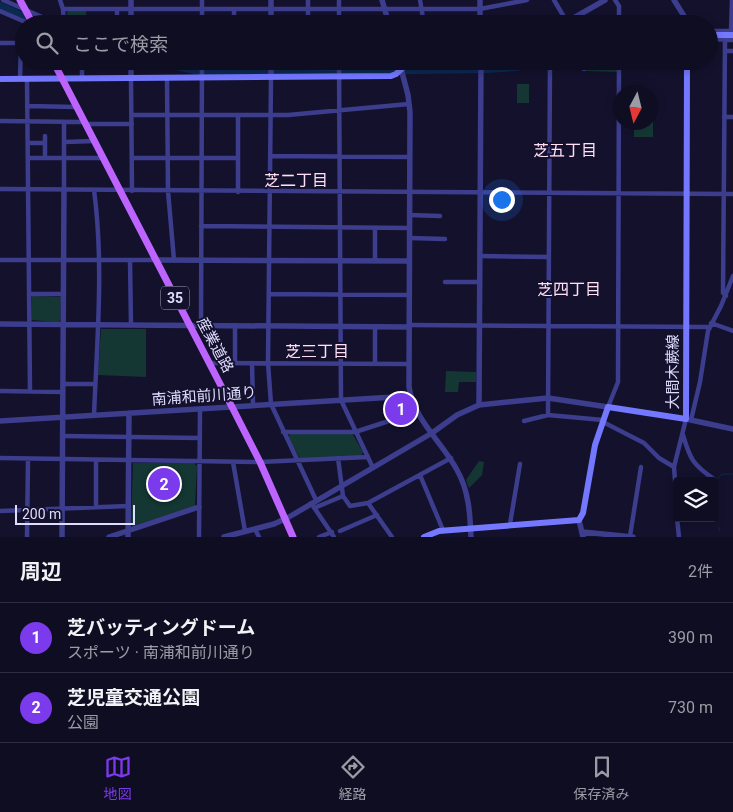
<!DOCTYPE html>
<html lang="ja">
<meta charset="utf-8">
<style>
:root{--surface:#0f0d22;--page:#18162a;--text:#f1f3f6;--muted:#9b9ca5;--line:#2f2d40;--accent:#7c3aed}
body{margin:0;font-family:Roboto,"Noto Sans JP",sans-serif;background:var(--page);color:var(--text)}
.controls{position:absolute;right:15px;bottom:15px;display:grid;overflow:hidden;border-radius:5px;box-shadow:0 2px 8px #0003}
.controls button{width:45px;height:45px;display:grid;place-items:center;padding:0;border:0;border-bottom:1px solid var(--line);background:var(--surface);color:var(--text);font:25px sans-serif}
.compass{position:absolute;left:613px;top:85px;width:45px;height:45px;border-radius:50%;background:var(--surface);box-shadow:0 2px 8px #0003;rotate:187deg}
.scale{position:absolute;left:15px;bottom:12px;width:120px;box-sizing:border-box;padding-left:5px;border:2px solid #dfddff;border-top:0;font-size:14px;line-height:18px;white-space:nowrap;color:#dfddff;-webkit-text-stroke:4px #14112d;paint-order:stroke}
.you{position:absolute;left:501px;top:199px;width:18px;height:18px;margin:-12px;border:4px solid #fff;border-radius:50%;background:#1a73e8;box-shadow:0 0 0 8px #1a73e833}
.badge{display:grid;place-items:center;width:32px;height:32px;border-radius:50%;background:var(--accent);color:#fff;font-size:16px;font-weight:700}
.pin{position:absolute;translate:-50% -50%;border:2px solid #fff;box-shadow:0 1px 5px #0006}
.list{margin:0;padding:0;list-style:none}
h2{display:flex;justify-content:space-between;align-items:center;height:65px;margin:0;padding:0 20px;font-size:21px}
h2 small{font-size:16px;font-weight:400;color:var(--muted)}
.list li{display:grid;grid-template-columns:32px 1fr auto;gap:15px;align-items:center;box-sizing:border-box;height:70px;padding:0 20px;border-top:1px solid var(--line)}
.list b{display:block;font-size:19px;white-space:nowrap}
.list p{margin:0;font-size:16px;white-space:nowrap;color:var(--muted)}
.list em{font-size:16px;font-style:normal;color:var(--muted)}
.icon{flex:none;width:28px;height:28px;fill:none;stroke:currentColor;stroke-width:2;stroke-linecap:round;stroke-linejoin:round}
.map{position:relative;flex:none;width:733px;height:537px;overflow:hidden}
.search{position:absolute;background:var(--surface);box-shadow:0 2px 8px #0003;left:15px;right:15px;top:15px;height:55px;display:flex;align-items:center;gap:12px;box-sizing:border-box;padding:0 18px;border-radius:28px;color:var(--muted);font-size:19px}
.sheet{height:205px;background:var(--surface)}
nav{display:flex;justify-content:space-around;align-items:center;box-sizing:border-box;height:70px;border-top:1px solid var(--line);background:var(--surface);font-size:14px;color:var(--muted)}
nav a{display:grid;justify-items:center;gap:2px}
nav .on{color:var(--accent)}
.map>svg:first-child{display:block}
</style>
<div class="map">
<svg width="733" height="537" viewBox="0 0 733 537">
<rect width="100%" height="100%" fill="#14112d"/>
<path fill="#143734" d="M70 10H86V24H67V12Z
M608 61 618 64V72L585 71V66L607 65Z
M517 84H529V103H517Z
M651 106H653V137H634V123L650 122Z
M32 296 61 297 60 320 58 322 31 320Z
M101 329H146V377L98 375Z
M446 371 476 372V382H459L458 392H445Z
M352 433 363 452 361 456 300 459 288 437 290 434Z
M479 461 484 462 482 475 469 488 466 480Z
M133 463H194L197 466 195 506 133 526 131 524Z"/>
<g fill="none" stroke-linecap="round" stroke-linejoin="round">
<path stroke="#0c2951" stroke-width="1" d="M714 482 722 474H733
M718 527 720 531"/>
<path stroke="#0c2951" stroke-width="8" d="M0 6 39 24
M154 61 199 71 225 73 487 69 516 67 544 61"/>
<path stroke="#3c3d8d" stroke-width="4.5" d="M3 0 58 24
M60 0 63 9 64 24
M308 0V24
M420 0 424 24
M554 0 567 22
M615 0 619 6V24
M63 9H480L527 0
M0 11 30 24
M339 22 388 23
M117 24V9
M202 24V0
M234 24V9
M252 24H271
M339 24V0
M709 31H733
M731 31 732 0
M709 39 733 40
M725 40 723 293 726 296
M0 43H22
M725 51H733
M167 61 202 67 339 68
M339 61 341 400 373 468
M584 61V69
M82 78V61
M167 78 168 191 174 260
M271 78 268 363 271 404 316 500
M20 79 21 43
M27 79 30 391
M131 79 132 191
M27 106 76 107
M132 115H288L409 104
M724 117H733
M0 121 84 122
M64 122V190
M86 124H132
M45 136V158
M64 142 94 141
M28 143H45
M270 156 409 157
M28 158H103
M132 158H238
M0 189 733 194
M238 192V116
M409 215 440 216
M201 226 409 228
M375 228V261
M409 238 445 239
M480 256 549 257
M0 260H156
M130 260 131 325
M445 282H479
M29 294H63
M269 294 409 295
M711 323 733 331
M201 325 202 61
M409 325 709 327
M210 363 408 364
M235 363V325
M252 363 253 405
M375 364V327
M63 384H95
M0 391 63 392
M608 407 618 382 619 61
M94 415C97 341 104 264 94 190
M548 415 550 61
M691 420 700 382 708 331 721 306 733 276
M524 421 548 415 603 420
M603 422 644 443 659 458 674 467
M283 432H355L417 412
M683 435C690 459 693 465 714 479
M63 436 200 438
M0 458 260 462 368 457
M338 458 343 496 350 506 368 503 451 458
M96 460V507
M233 462 245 531
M420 475 443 530
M311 503 334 537
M368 503 392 537
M677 507 674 467 686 419
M314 508 343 496
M0 511 128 506
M677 518 679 537
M510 524 520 464
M255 529 259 537
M340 531 377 515
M630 536 641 467
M27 537 28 459
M199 537 200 409
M319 537 332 532"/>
<path stroke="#3c3d8d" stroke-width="5.5" d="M382 0 389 24
M480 0V24
M674 0 689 24
M131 24V0
M271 24V0
M563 24 605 0
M131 61V79
M271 61V78
M399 61 408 95 410 112 409 387C414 420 442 442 457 470 469 491 470 514 471 537
M156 260 409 261
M0 324 409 327
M479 405 481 61
M686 419 733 429
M0 421 411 396
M579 520 583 537
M583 532 633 537
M62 537 64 190
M109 537 199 507
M128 537 129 413
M224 537 274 524 289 517 432 433 457 415 479 405 548 398 608 407"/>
<path stroke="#7478ff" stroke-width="6" d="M709 35H733
M0 79 391 76 396 74 410 61
M424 537 439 531 579 520 583 513 595 445 608 407 686 419 687 61"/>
<path stroke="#bd64ff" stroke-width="7" d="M20 0 33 24
M53 61 232 407 260 462 293 537"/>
</g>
<g text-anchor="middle" stroke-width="4" stroke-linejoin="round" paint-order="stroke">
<rect fill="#14112d" stroke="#a2a0c0" stroke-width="1" x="161" y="286.5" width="28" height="23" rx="4"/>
<g font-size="14" font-weight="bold" fill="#dfddff">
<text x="175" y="303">35</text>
</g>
<g font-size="15" fill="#dfddff" stroke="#14112d">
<text transform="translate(215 345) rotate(62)" y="5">産業道路</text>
<text transform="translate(673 372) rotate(-90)" y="5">大間木蕨線</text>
<text transform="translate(204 396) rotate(-4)" y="5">南浦和前川通り</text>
</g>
<g font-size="16" fill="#ffdff5" stroke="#14112d">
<text x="565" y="156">芝五丁目</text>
<text x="296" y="186">芝二丁目</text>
<text x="569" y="295">芝四丁目</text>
<text x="317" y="357">芝三丁目</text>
</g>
</g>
</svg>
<div class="controls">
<button><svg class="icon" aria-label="layers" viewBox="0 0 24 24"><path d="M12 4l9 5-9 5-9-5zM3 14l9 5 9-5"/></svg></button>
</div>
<svg class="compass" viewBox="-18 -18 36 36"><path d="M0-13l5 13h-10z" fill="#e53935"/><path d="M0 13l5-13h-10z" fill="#9b9ca5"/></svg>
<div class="scale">200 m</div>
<div class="you"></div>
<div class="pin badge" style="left:401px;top:409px">1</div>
<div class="pin badge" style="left:164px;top:484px">2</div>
<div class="search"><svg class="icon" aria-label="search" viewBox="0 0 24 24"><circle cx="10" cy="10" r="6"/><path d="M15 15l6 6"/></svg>ここで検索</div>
</div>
<section class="sheet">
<h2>周辺<small>2件</small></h2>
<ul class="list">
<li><span class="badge">1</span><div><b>芝バッティングドーム</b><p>スポーツ · 南浦和前川通り</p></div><em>390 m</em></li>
<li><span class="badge">2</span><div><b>芝児童交通公園</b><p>公園</p></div><em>730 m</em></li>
</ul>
</section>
<nav>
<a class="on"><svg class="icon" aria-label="map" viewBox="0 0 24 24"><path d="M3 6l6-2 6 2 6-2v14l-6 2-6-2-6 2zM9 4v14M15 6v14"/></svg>地図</a>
<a><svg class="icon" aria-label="directions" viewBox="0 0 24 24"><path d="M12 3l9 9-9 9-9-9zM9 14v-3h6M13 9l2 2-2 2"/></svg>経路</a>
<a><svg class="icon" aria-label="saved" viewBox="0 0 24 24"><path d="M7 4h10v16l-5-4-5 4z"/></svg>保存済み</a>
</nav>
